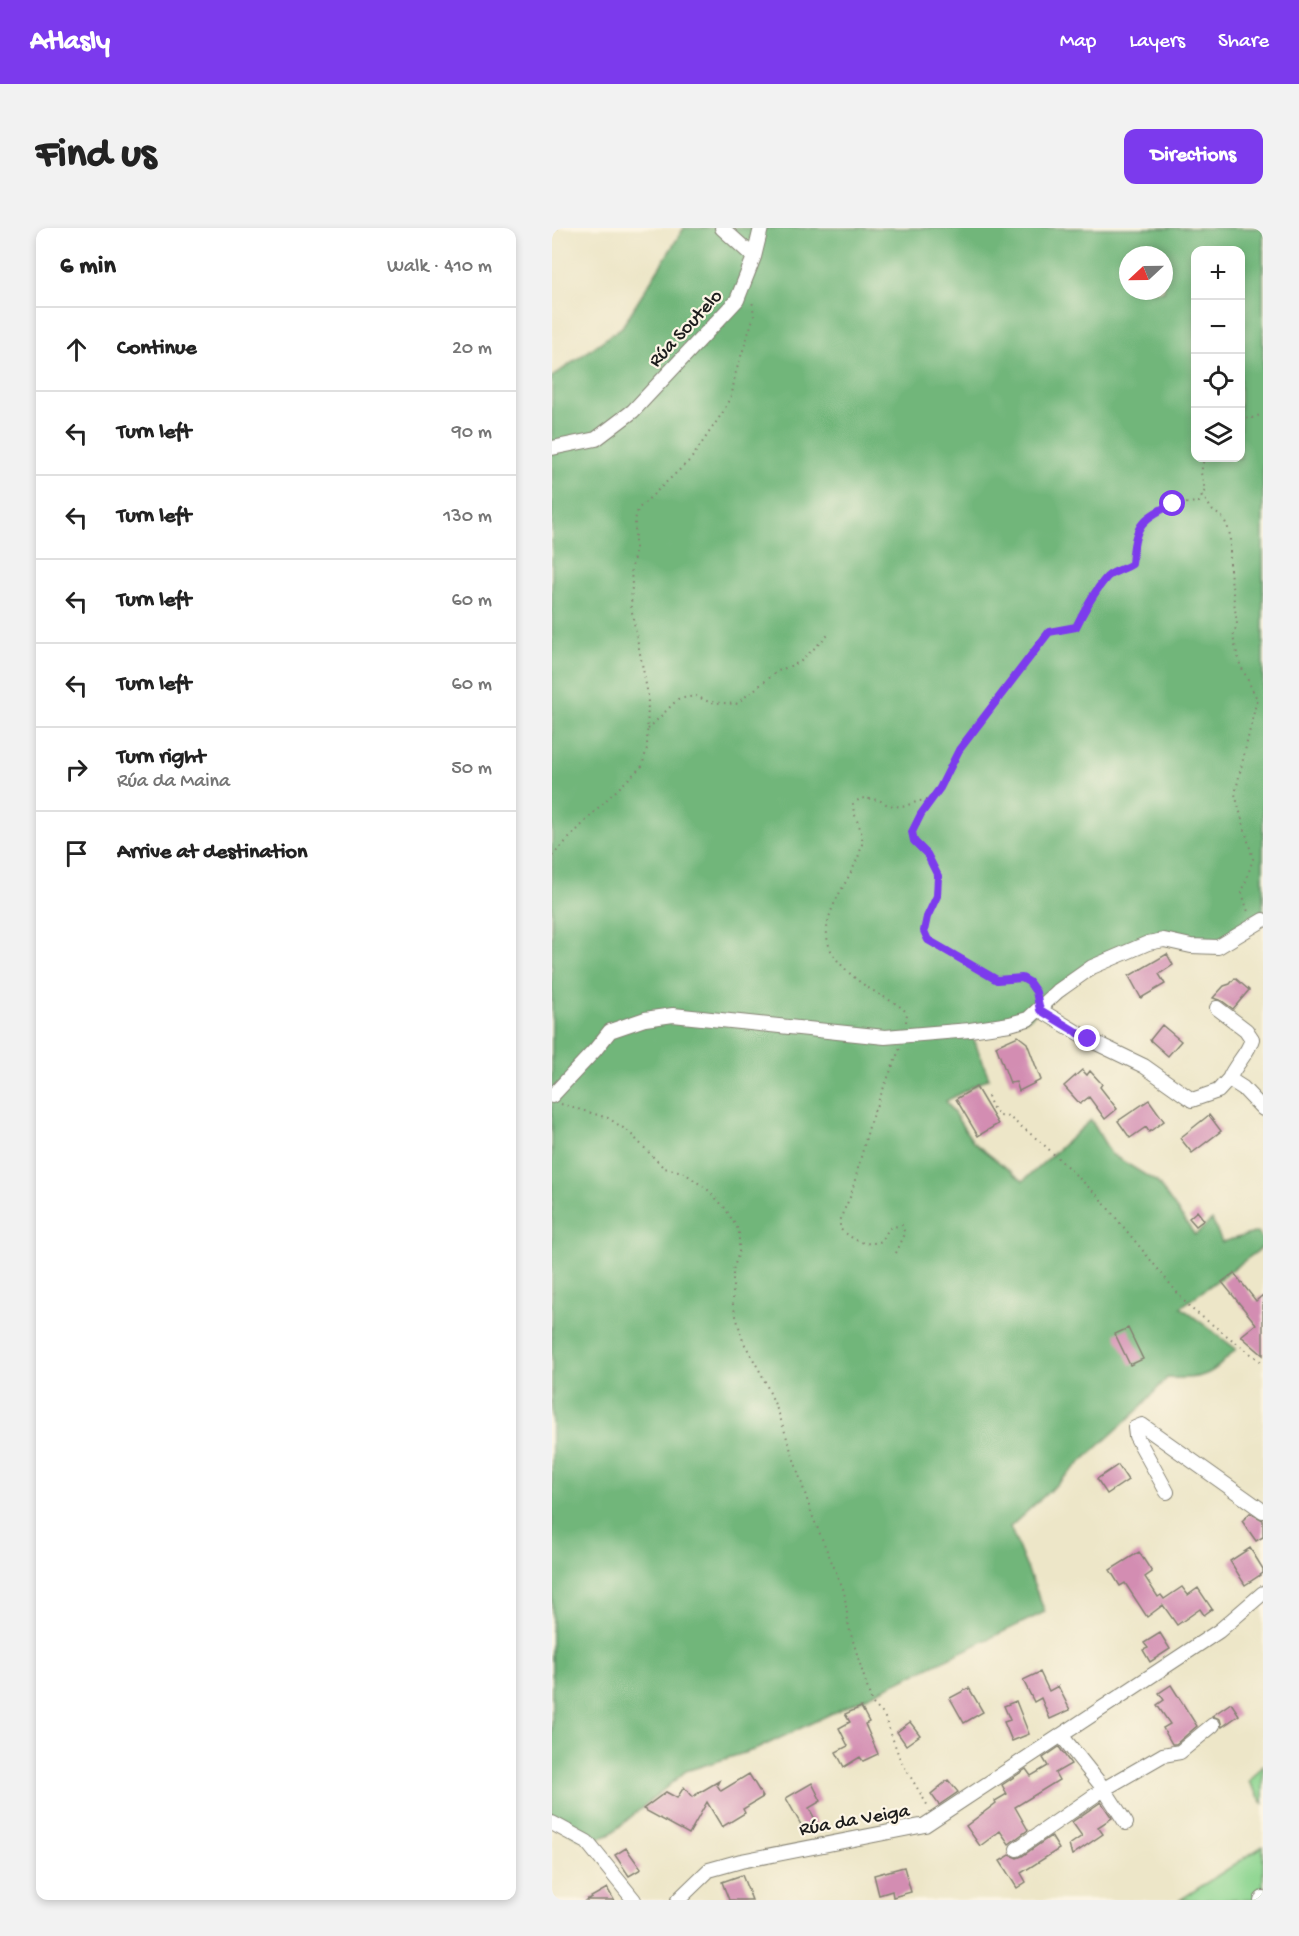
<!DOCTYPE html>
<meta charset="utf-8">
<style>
:root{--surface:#fff;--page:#f2f2f2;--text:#222;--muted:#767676;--line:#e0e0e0;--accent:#7c3aed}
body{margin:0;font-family:"Gochi Hand",sans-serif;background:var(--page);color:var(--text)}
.controls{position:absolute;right:18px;top:18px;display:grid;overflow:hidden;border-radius:12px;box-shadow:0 3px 9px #0003}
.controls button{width:54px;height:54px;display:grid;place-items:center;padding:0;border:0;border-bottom:2px solid var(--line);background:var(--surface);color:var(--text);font:30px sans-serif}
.compass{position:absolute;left:567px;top:18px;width:54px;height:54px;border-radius:50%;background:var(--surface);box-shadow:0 3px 9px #0003;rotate:248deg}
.stop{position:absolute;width:18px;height:18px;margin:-14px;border:4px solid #7c3aed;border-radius:50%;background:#fff}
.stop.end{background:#7c3aed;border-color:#fff;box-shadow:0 2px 6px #0008}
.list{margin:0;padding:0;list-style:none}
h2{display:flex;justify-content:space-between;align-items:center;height:78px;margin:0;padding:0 24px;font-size:26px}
h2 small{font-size:20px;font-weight:400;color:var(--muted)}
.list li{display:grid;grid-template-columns:39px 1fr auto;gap:18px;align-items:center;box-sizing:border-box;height:84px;padding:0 24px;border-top:2px solid var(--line)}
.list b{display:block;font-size:22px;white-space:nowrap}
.list p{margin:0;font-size:20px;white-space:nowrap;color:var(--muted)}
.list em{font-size:20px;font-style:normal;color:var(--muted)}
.icon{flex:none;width:33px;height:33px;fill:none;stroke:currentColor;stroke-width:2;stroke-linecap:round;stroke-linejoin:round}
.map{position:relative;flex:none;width:711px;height:1672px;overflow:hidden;border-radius:12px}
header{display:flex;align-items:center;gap:36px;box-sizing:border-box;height:84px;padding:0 30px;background:var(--accent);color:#fff}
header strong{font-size:28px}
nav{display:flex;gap:33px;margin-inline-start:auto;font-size:21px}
.intro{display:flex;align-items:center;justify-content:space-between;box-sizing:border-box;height:144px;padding:0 36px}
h1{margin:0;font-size:42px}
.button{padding:15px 27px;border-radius:12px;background:var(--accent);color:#fff;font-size:21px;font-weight:700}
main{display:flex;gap:36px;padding:0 36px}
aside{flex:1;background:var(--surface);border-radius:12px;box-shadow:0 3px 9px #0003}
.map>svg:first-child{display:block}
</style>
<header>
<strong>Atlasly</strong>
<nav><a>Map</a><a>Layers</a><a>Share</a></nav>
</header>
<div class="intro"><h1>Find us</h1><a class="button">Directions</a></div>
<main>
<aside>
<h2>6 min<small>Walk · 410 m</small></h2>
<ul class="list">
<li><svg class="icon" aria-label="ahead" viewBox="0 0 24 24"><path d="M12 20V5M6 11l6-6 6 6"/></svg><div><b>Continue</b></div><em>20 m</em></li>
<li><svg class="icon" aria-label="left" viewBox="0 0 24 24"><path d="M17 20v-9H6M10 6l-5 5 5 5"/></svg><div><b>Turn left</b></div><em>90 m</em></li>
<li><svg class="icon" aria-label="left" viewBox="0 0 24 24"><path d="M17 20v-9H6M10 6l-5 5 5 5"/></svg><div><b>Turn left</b></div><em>130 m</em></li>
<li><svg class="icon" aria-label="left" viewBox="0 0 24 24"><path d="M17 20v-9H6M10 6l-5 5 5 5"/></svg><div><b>Turn left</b></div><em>60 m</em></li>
<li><svg class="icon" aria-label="left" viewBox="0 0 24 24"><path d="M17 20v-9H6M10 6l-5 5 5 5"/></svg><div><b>Turn left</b></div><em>60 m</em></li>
<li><svg class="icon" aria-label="right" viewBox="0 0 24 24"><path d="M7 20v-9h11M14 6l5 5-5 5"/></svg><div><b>Turn right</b><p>Rúa da Maina</p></div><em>50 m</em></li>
<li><svg class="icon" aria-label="arrive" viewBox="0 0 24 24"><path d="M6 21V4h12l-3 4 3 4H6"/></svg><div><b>Arrive at destination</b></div></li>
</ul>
</aside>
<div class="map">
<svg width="711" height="1672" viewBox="0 0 711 1672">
<rect width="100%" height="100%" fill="#fcf5e5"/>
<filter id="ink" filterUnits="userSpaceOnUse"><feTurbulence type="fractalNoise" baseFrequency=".0167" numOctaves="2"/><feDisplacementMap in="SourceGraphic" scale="12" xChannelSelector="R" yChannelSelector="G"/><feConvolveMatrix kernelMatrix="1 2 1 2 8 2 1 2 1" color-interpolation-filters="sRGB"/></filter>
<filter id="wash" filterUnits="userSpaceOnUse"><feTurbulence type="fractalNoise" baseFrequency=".008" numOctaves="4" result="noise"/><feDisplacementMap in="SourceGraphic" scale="24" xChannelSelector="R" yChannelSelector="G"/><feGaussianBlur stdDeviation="1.35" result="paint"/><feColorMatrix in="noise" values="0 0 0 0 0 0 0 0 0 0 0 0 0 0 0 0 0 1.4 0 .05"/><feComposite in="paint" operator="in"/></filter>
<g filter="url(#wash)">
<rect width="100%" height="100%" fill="#ede6c8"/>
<path fill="#8cd590" stroke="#547856" stroke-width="1.5" d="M711 1537V1575L697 1554Z
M711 1618V1666L704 1672H628Z"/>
<path fill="#71b67a" stroke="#46694b" stroke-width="1.5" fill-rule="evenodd" d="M132 0H711V692L666 719 612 712 540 739 476 791 418 802 437 850 394 873 421 914 471 953 539 892 559 926 605 954 643 1007 660 992 670 1014 706 1004 711 1013V1019L629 1079 684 1121C658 1148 654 1151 615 1150L585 1183 458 1299 493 1384 205 1521 134 1543 57 1607 35 1614 0 1595V149L70 99ZM644 22H688V230H644ZM576 27H612V63H576Z"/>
<g id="blocks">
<path fill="#d38db2" d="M615 726 621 737 607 746 613 756 589 770 577 748Z
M683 750 697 762 681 781 670 773 661 770 672 758 678 756Z
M610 797 629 813 616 828 598 812Z
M466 808 475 815 489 852 467 863 464 854 458 855 444 818Z
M530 842 535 847 538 843 550 856 548 859 565 881 553 891 537 869 528 876 512 858Z
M424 859 446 896 426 908 404 871Z
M597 872 612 893 597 904 594 899 578 910 566 893Z
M657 887 669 903 640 925 628 910Z
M645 983 652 992 644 998 637 990Z
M682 1045 704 1073 711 1067V1127L689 1108 704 1096 670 1054Z
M576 1100 591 1131 578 1137 563 1106Z
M566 1237 576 1252 555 1266 545 1251Z
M698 1285 711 1292V1309L704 1313 690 1293Z
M698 1320 711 1341V1345L693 1357 678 1333Z
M587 1324 600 1344 593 1349 606 1369 609 1367 612 1371 630 1359 636 1367 646 1360 660 1381 652 1387 648 1381 625 1397 611 1377 595 1389 573 1355 568 1358 558 1342Z
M608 1405 618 1421 598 1434 591 1422 596 1420 592 1415Z
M488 1444 497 1463 506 1458 518 1482 498 1491 489 1470 482 1474 471 1452Z
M619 1457 645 1498 624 1516H620L611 1500 618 1496 605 1477 612 1472 607 1465Z
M417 1460 431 1484 412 1495 398 1470Z
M464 1473 477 1506 460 1513 452 1494 458 1492 452 1478Z
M679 1475 687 1487 670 1499 668 1491 660 1488Z
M309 1479 317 1494 313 1496 326 1526 311 1533 308 1529 292 1539 284 1524 296 1518 287 1500 298 1494 293 1486Z
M358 1494 368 1507 354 1517 345 1504Z
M507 1519 519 1536 503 1545 507 1552 463 1579 476 1602 457 1616 448 1603 428 1618 414 1598 444 1575 443 1573 455 1566 450 1557 474 1541 479 1548 496 1538 491 1530Z
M197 1546 211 1569 191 1581 193 1585 170 1599 155 1574 137 1606 91 1581 114 1564 125 1570 132 1559 140 1569 167 1553 165 1557 169 1563Z
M396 1552 406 1564 387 1577 379 1566Z
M260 1555 269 1573 257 1580 265 1595 252 1602 234 1570Z
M549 1574 560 1590 546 1599 551 1606 520 1627 517 1617 530 1608 520 1594Z
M499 1608 507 1621 469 1645 474 1654 465 1660 448 1633 458 1627 465 1630 470 1628Z
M74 1620 89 1641 77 1648 63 1627Z
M352 1639 359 1664 341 1669 340 1663 327 1667 322 1647Z
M190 1647 200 1672H177L170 1654Z
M55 1660 62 1672H34Z"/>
</g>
</g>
<g filter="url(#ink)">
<use href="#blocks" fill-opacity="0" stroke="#848172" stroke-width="1.5"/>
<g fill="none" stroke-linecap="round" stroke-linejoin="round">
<g stroke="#848172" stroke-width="16">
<path id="street" d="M170 0 202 29
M0 220 44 211 81 183 185 72 202 29 209 0
M665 780 694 802 700 811C696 826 683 836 677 851
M488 782 536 811 592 838 640 872 666 863 677 851 691 860 711 881
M0 868 43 822 58 803 93 791 121 787 333 809 418 802 458 796 476 791 506 763 540 739 596 715 612 712 639 718 666 719 711 692
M615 1264 584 1208 583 1200 590 1197 711 1283
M509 1507 552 1561 574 1595
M0 1595 35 1614 82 1672
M465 1621 552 1561 611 1527 628 1524 661 1497
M126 1672 157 1642 189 1633 373 1597 667 1403 711 1365
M709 1672 711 1670"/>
</g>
<path stroke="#848172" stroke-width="2" stroke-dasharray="1.5 4.5" stroke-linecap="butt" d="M0 5 6 0
M688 190 697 191 711 186
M650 267 661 283 670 289 675 297 678 307V343L685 396 681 409 687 434 705 471 683 566 701 631 690 665 697 687
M96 501 126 471 144 468 157 474 184 476 226 443 248 434 276 407
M0 628 47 579 90 538 95 520 96 467 79 379 80 357 79 343 83 325V292L86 281 139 231 171 184 180 166 183 147 202 88 200 71
M485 765 477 754 470 750 445 752 376 712 372 703 375 689 385 668V648L375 626 361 613 360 604 370 586 393 552 407 522 497 404 524 399C531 384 544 361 555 350 561 344 573 341 580 336 581 328 580 319 582 312 590 281 620 276 647 274L653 262 649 245 652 230
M354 794 355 785C346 775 336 772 325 765 310 757 297 746 286 733 253 694 303 654 310 616 312 601 301 590 301 576L309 570 327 572 336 577 350 579 367 573 378 572
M436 868 440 879 448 888 457 889 490 915 546 968 637 1079 711 1135
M9 876 56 890 76 903 112 940 131 944 156 962 173 980 187 1003V1024L181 1042V1077L191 1113 211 1149 227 1186 260 1287 292 1363 297 1400 320 1475 332 1487 348 1531 377 1580
M344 1025 353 1006 350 997 337 1000 330 1013C310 1019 303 1012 288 1001V991L299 967 319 891 348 820"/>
<use href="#street" stroke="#fff" stroke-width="14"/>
</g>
</g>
<g fill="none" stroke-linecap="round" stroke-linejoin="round" filter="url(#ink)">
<path stroke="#7c3aed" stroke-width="8" d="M536 811 488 782 484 764 477 754 470 750 445 752 376 712 372 703 375 689 385 668 386 648 375 626 362 613 360 604 369 586 388 560 407 522 497 404 524 399C531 384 544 361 555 349 561 343 573 341 580 336 583 299 587 291 621 276"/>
</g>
<g text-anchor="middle" stroke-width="4.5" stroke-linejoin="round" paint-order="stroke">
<g font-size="20" fill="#1c1c1c" stroke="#fcf5e5">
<text transform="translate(132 99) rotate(-47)" y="7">Rúa Soutelo</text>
<text transform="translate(302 1590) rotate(-10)" y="7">Rúa da Veiga</text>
</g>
</g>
</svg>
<div class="controls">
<button>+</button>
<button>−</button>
<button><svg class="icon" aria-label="locate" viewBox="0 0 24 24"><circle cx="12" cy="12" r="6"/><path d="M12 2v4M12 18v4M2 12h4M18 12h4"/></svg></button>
<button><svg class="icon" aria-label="layers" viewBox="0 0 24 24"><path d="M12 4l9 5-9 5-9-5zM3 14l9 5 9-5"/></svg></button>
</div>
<svg class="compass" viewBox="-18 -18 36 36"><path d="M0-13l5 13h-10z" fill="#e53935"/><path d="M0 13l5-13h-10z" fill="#767676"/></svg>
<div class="stop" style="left:621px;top:276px"></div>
<div class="stop end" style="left:536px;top:811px"></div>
</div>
</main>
